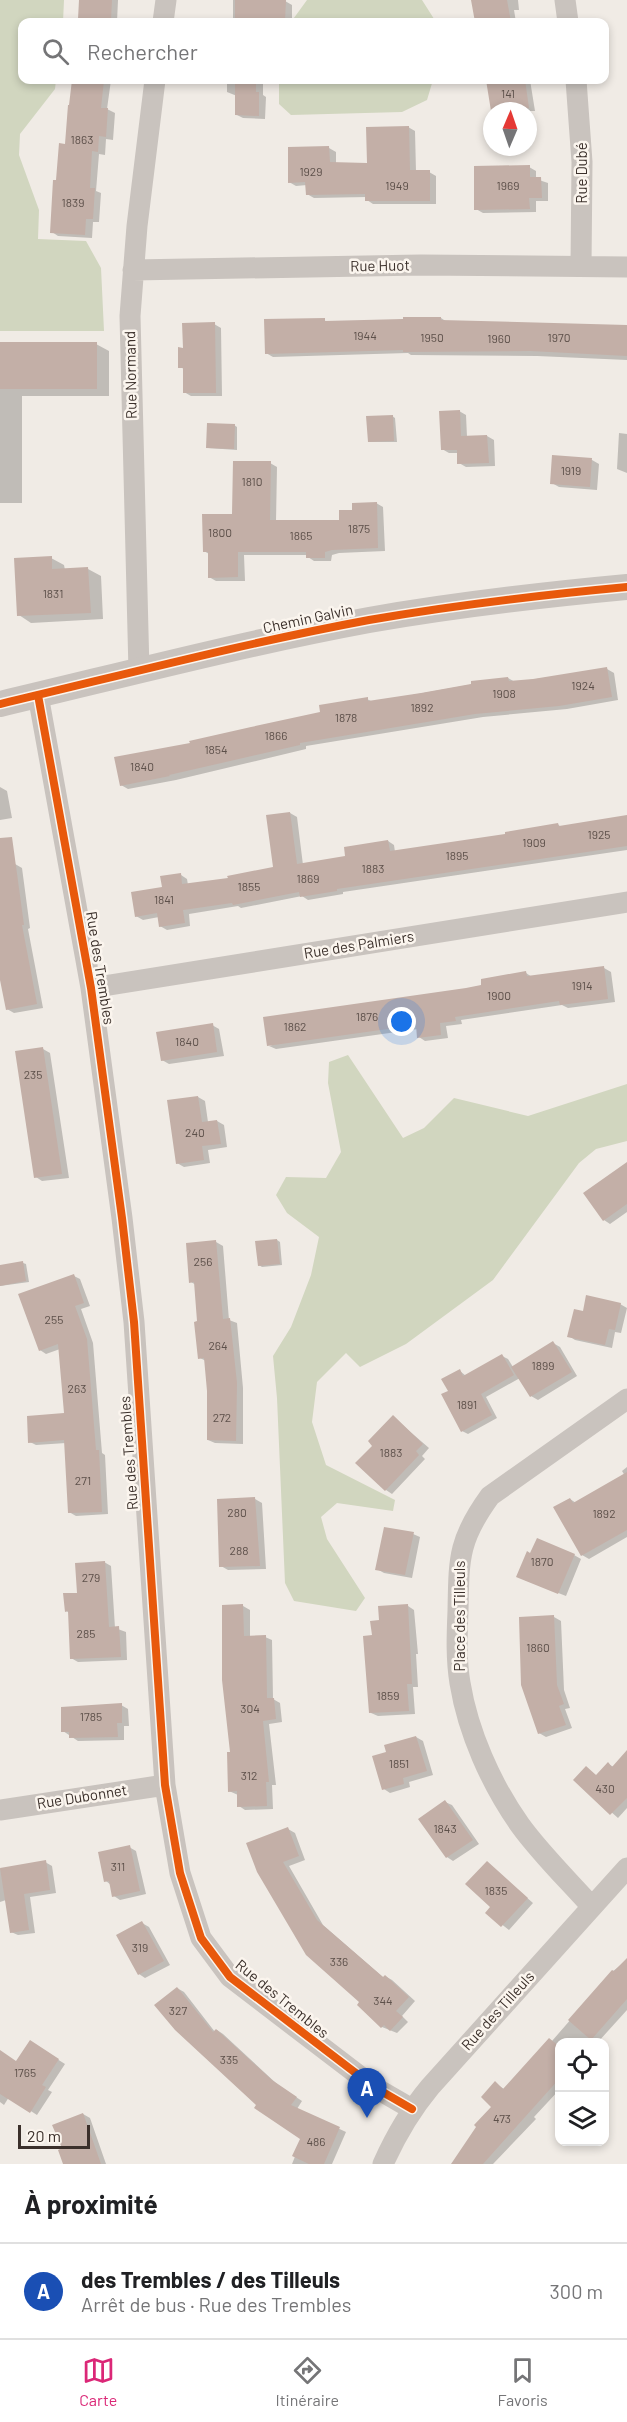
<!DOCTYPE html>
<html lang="fr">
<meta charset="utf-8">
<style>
:root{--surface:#fff;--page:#f6f6f6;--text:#202124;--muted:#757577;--line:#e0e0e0;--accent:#db2777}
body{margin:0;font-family:Barlow,sans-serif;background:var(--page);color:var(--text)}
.controls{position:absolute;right:18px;bottom:18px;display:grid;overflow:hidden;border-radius:12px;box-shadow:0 3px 9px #0003}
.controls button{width:54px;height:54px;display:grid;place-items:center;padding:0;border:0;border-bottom:2px solid var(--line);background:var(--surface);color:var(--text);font:30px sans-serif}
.compass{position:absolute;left:483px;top:102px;width:54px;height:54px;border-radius:50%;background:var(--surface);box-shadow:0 3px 9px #0003;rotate:2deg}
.scale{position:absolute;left:18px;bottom:15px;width:72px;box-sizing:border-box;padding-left:6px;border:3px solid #3b302b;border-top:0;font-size:16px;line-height:21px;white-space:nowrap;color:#3b302b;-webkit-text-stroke:4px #fbf5ee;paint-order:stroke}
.you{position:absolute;left:402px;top:1022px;width:21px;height:21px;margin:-15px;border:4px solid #fff;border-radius:50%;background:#1a73e8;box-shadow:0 0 0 9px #1a73e833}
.badge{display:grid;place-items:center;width:39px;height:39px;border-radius:50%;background:var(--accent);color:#fff;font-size:20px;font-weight:700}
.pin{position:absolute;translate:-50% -50px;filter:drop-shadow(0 2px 3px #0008)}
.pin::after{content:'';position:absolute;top:32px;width:21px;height:18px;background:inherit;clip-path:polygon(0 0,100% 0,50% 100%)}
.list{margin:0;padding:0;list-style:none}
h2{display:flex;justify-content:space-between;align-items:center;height:78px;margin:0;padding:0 24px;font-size:26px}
h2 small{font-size:20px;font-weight:400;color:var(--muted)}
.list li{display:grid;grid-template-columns:39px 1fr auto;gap:18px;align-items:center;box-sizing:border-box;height:96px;padding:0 24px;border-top:2px solid var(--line)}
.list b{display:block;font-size:22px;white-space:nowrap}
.list p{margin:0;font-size:20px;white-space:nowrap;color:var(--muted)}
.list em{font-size:20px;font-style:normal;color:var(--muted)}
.icon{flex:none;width:33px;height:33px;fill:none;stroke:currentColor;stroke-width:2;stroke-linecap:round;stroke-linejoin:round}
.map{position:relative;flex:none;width:627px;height:2164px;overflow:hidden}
.search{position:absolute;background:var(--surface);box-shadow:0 3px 9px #0003;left:18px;right:18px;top:18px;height:66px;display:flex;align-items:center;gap:15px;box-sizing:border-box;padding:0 21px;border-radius:12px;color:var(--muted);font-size:22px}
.sheet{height:174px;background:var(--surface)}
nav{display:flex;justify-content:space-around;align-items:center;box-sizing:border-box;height:84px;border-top:2px solid var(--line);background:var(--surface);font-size:16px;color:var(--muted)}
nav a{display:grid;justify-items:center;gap:3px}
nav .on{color:var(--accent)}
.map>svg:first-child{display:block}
</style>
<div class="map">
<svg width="627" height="2164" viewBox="0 0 627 2164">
<rect width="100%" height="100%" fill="#f0ebe5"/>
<path fill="#d1d6bf" d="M0 0H64L63 22H22V80H56L55 89 20 134 19 155 39 210 38 239 86 241 101 268 104 331H0Z
M307 0H422L436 22H291Z
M279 80H433L427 100 402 112 291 115 279 104Z
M348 1055 403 1138 424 1128 454 1098 528 1116 627 1084V1141L596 1149 579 1163 493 1280 406 1344 360 1367 346 1353 317 1382 312 1422 326 1465 395 1500 393 1511 337 1503 321 1517 327 1539 365 1598 356 1611 294 1601 285 1583 277 1398 273 1356 291 1327 311 1275 319 1237 287 1213 276 1195 286 1177 326 1178 341 1152 328 1083 329 1062Z"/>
<path fill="#0003" d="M80 0H118L117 22H81Z
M233 0 285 1 292 5V22H233Z
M473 0H518L519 10H514L516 22H477Z
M74 80H111L107 109 115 113 113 140 106 139 105 155 99 154 96 191 101 193 99 222H93L92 238 58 236 52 232 57 182 66 145Z
M223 80H263V95L266 97 265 119 243 118 237 115V96L227 92V82Z
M488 80H530L535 111H493Z
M408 127 415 131 416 172H429L436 176V204H373L367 200V197L314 198 307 194V185L296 186 289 182 329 148 336 152V164L369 165Z
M529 167 536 171V179L548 183V201H536V212L483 213 476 209Z
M441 318 447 322 627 327V360L537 356 411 355 408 353 273 357 266 353 324 320 329 323Z
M214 324 221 328 222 396H191L184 392V369L180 367Z
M0 343 96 344 109 351V396H22V503H0Z
M459 411 466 415 467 437 487 436 494 440 495 466 466 467 459 463 458 453H449L442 449Z
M392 416 395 418 397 442H369Z
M234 425 237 427V450L208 448Z
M619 433 627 434V473L617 469Z
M554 457 592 460 599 464 597 490 559 487 552 483Z
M270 463 277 467 276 522 341 521 354 511 376 503 383 507 385 551 339 553 332 555 331 561H314L308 557 307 555H244L245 581H216L209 577V554L204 551 234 515Z
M51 558 64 565 65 570 88 569 101 576 103 619 31 623 19 615Z
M607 669 614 673 618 700 567 709 483 717 306 746V749L176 780 128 789 121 785 192 744 322 714 367 699 373 702 508 678 515 682Z
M0 787 7 791 12 818 0 820Z
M290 813 297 817 303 865 347 857 388 841 394 845 395 852 507 835 558 825 562 827 627 817V850L343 892V894L308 900 302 896 241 908 238 906 189 914 190 926 167 930 160 926 159 917 143 920 136 916 164 888 181 875 187 879 188 885 229 879 274 868Z
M15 864 22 868 30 928 28 929 43 1008 14 1013 7 1009 0 966V866Z
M604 968 611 972 615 1002 568 1008 562 1005 461 1020 462 1024 446 1026 448 1038 425 1041 419 1037 418 1029 276 1049 269 1046 526 973 532 977Z
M212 1025 219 1029 224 1056 169 1064 162 1060Z
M43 1049 50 1053 69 1178 42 1181 36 1177Z
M198 1097 205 1101 208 1122 217 1121 224 1125 227 1147 208 1150 210 1163 184 1167 177 1163Z
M627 1164V1212L610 1224 604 1220Z
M277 1240 280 1242 282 1265 262 1267 259 1265Z
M216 1242 223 1246 229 1320 237 1323 243 1388V1444L215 1443 208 1440 209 1391 206 1361 200 1358 196 1285 191 1282 188 1244Z
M23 1263 26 1264 29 1282 0 1286V1267Z
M74 1276 80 1279 90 1306 81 1309 93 1343 102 1453 105 1455 108 1514 76 1516 69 1512 66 1443 36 1445 30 1442 66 1414 60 1349 46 1354 40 1350Z
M620 1304 627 1308 621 1333 615 1332 612 1348 575 1340 569 1336 584 1313Z
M553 1343 560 1347 577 1376 538 1400 531 1396 520 1378 486 1397 497 1418 468 1434 462 1431 450 1392 460 1371 466 1376 502 1356 508 1359 513 1367Z
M393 1417 429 1448 422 1456 425 1459 392 1494 386 1490 374 1446Z
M627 1467V1537L589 1559 582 1555 570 1499 576 1503 625 1476 622 1471Z
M255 1499 262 1503 266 1569 228 1570 221 1566Z
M413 1534 420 1537 412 1578 384 1573 377 1569Z
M574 1555 581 1559 566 1596 525 1580Z
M104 1562 111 1566 115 1628 126 1632 127 1660 78 1662 71 1658 70 1613 66 1611Z
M243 1606 250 1610V1637H265L272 1640 273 1699 280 1703 282 1722 269 1724 276 1785H272L273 1809 245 1810 239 1806 238 1795 229 1791Z
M408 1606 414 1610 418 1654H416L418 1687H413L415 1714 378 1716 371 1713 373 1636 380 1621Z
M554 1617 561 1621 564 1690 570 1708 565 1709 572 1728 546 1737 539 1733Z
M121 1705 128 1709 129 1726H124V1740L78 1741 63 1731Z
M416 1737 423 1741 433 1775 409 1782 410 1787 390 1793 384 1789Z
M627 1763V1808L618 1818 575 1780 586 1768 597 1776 608 1764 614 1767Z
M445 1802 452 1805 479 1844 453 1861 447 1857Z
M288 1829 295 1833 305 1860 289 1866 323 1925 384 1978 385 1976 392 1980 415 2001 402 2016 408 2022 397 2033 382 2027 258 1871Z
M129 1847 136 1851 146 1894 120 1900 114 1896 111 1885 106 1881Z
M45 1862 52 1866 56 1893 30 1897 35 1933 18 1935 11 1932 6 1900 0 1902V1869Z
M487 1863 533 1903 509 1930 487 1913 492 1907Z
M142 1923 149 1927 170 1965 145 1978 139 1974Z
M627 1960V2010L598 2042H560V2089L534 2117 536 2119 493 2164H453L493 2106 495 2083 504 2089 552 2041 612 1972Z
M177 1988 184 1992 215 2032 217 2030 223 2034 278 2085 302 2101 297 2109 346 2132 332 2164H292L302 2139 258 2105Z
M30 2042 65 2064 48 2090 52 2092 37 2115 9 2097 4 2105 0 2102V2053L17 2063Z
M83 2114 90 2118 106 2164H65L63 2149Z"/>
<path fill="#c3afa7" d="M79 0H112L111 20 78 19Z
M235 0H286L285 21 235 22Z
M471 0H507L511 22H475Z
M72 80H104L101 108H108L106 137 99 136 98 152 92 151 90 188H95L93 219H86L85 235 50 233 53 180H56L59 143 65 144 68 105H69Z
M235 80H256V92H259V116L235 115Z
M486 80H525L529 108 491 111Z
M409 126 410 170H430V201H365V194L306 195 305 182 288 183V147L329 146 330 162 367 163 366 127Z
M530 165V177H541L542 198H529L530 209 474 210V166Z
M403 317H441V320L627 325V356L530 351 403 352V350L265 354 264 319 325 318V321L403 319Z
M215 322 216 393H183V368H178V347L183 348 182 323Z
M0 342H97V389H0Z
M460 410 461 436 487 435 489 463 457 464V450H441L439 411Z
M393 415 394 441 368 442 366 416Z
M207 423 235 424 234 449 206 448Z
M552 455 592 458 590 487 550 484Z
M233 461H271L270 520H339V510H352V503L377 502 378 548 332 550 325 552V558H306V552H238V577L208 578V552H203L202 514H232Z
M52 556V569L88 567 91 613 17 616 14 558Z
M607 667 612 697 559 706 475 714 300 743V745L169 775 170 776 120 786 114 757 190 743 189 741 251 727 320 712 319 705 368 697V701L421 693 471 684V681L508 677 509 681 533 679Z
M290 812 297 864 345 856 344 847 388 840 390 851 505 834V832L558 823 559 826 627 815V846L337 889V891L300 897 299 892 233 905 232 903 183 910 185 923 159 927 157 913 135 917 131 892 162 887 160 876 181 873 182 884 228 878 227 876 273 867 266 815Z
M12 837 24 925H22L37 1004 6 1010 0 980V838Z
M604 966 608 999 560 1005 559 1001 455 1017 456 1021 440 1023 441 1035 417 1038 416 1025 267 1046 263 1017 466 988 481 985V979L526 971 527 976Z
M213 1023 217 1052 161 1061 156 1032Z
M43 1047 62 1174 34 1178 15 1051Z
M198 1096 202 1122 217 1120 221 1144 202 1146 204 1160 176 1164 167 1100Z
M627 1162V1204L603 1221 583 1193Z
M277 1239 280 1264 258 1266 255 1241Z
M216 1240 223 1319 230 1318 234 1355 237 1383 236 1441 207 1440V1391L204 1358 198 1359 194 1322 197 1321 194 1282 189 1283 186 1243Z
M23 1261 26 1281 0 1286V1265Z
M74 1274 84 1303 75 1306 87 1339 96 1450H99L102 1512 68 1513 64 1440 28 1443 27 1416 64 1413 58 1344 39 1351 18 1294Z
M586 1295 621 1303 615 1330 609 1329 605 1345 567 1337 574 1309 583 1311Z
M553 1341 572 1372 530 1397 511 1367Z
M502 1354 514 1375 481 1394 492 1415 461 1432 441 1394 448 1391 441 1379 460 1369 463 1376Z
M393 1415 423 1444 416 1451 419 1455 385 1491 355 1463 372 1446 368 1441Z
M627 1472V1530L581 1556 553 1507 570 1498 573 1503Z
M255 1497 260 1566 219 1567 217 1499Z
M384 1527 414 1532 405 1575 375 1570Z
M537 1538 575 1554 558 1594 516 1577 527 1551 530 1553Z
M105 1561 109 1627 119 1626 121 1657 70 1659 68 1611 65 1612 63 1593H77L75 1563Z
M243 1604 244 1636 266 1635 267 1698H274L276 1719 263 1721 269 1782H266L267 1806 237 1807V1791L228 1792 227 1752H230L222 1680V1605Z
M408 1604 412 1684H407L409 1711 369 1713 363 1636 372 1635 370 1621 379 1620 378 1606Z
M554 1615 557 1685 564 1704 559 1706 566 1725 538 1734 521 1685 519 1617Z
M122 1703V1723H117L118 1737 69 1738V1732H61V1707Z
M416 1736 427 1771 403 1778 404 1784 382 1790 372 1756 386 1752 384 1745Z
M627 1750V1798L610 1815 573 1780 586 1766 596 1775 608 1762 612 1767Z
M445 1800 473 1840 446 1858 418 1819Z
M288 1827 299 1856 283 1862 317 1920 383 1977 385 1975 409 1997 396 2011 403 2017 390 2031 384 2025 381 2028 357 2005 359 2002 306 1955 257 1872 246 1843Z
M130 1845 140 1891 112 1897 109 1881 104 1882 98 1852Z
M46 1860 50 1890 24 1894 29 1930 10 1933 0 1868Z
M487 1861 528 1898 501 1927 485 1913 490 1907 465 1884Z
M142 1921 164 1961 138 1975 116 1935Z
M627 1958V1999L591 2040 568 2020 612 1970 614 1971Z
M177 1987 213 2032 216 2029 272 2080 297 2097 291 2105 340 2127 324 2164H309L292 2156 300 2139 254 2108 256 2105 175 2030 154 2005Z
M549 2038 560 2047V2078L483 2164H451L476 2127 474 2125 491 2107 481 2097 495 2081 503 2089Z
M30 2040 59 2059 42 2085 46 2087 30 2113 0 2094V2050L16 2061Z
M83 2113 101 2164H63L58 2150 62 2148 52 2125Z"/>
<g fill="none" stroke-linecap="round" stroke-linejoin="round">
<path stroke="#c9c3be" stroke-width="21" d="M565 0 568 22
M163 22 166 0
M576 80 582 162 581 266
M133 270 421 265 627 267
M139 671 130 316 137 226 155 80
M38 695 91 988 122 1218 134 1322 165 1785 180 1873 201 1938 230 1977 374 2087 412 2109
M91 988 627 902
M0 1810 165 1785
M592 1907C568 1880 541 1854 520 1825 491 1784 468 1732 460 1683 456 1659 457 1635 458 1611 459 1558 458 1540 490 1496L627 1399
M383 2164C396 2135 410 2111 430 2087L627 1868"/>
<path stroke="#c9c3be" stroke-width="26" d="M0 704C123 675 245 643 369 620 455 605 541 595 627 587"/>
<g stroke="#fbf5ee" stroke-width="11">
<path id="cycleway" d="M38 695 91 988 122 1218 134 1322 165 1785 180 1873 201 1938 230 1977 374 2087 412 2109
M0 704C123 675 245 643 369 620 455 605 541 595 627 587"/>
</g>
<use href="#cycleway" stroke="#e8590c" stroke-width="8"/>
</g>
<g text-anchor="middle" stroke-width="5" stroke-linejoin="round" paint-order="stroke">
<g font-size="12" fill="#5d504a">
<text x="508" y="98">141</text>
<text x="82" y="144">1863</text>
<text x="311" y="176">1929</text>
<text x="397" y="190">1949</text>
<text x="508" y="190">1969</text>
<text x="73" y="207">1839</text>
<text x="365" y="340">1944</text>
<text x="432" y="342">1950</text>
<text x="559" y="342">1970</text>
<text x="499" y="343">1960</text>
<text x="571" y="475">1919</text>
<text x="252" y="486">1810</text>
<text x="359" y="533">1875</text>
<text x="220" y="537">1800</text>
<text x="301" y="540">1865</text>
<text x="53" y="598">1831</text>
<text x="583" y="690">1924</text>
<text x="504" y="698">1908</text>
<text x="422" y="712">1892</text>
<text x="346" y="722">1878</text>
<text x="276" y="740">1866</text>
<text x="216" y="754">1854</text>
<text x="142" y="771">1840</text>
<text x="599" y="839">1925</text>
<text x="534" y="847">1909</text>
<text x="457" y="860">1895</text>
<text x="373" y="873">1883</text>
<text x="308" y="883">1869</text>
<text x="249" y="891">1855</text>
<text x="164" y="904">1841</text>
<text x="582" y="990">1914</text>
<text x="499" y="1000">1900</text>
<text x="367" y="1021">1876</text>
<text x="295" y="1031">1862</text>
<text x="187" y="1046">1840</text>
<text x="33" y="1079">235</text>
<text x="195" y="1137">240</text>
<text x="203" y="1266">256</text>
<text x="54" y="1324">255</text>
<text x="218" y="1350">264</text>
<text x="543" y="1370">1899</text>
<text x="77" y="1393">263</text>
<text x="467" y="1409">1891</text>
<text x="222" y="1422">272</text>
<text x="391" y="1457">1883</text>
<text x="83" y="1485">271</text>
<text x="237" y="1517">280</text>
<text x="604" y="1518">1892</text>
<text x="239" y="1555">288</text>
<text x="542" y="1566">1870</text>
<text x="91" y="1582">279</text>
<text x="86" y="1638">285</text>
<text x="538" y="1652">1860</text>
<text x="388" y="1700">1859</text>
<text x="250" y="1713">304</text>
<text x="91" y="1721">1785</text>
<text x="399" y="1768">1851</text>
<text x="249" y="1780">312</text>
<text x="605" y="1793">430</text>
<text x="445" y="1833">1843</text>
<text x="118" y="1871">311</text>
<text x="496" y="1895">1835</text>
<text x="140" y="1952">319</text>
<text x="339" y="1966">336</text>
<text x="383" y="2005">344</text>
<text x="178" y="2015">327</text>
<text x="229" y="2064">335</text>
<text x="25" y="2077">1765</text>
<text x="502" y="2123">473</text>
<text x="316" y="2146">486</text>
</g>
<g font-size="15" fill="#3b302b" stroke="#fbf5ee">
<text transform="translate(582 173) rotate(-90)" y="5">Rue Dubé</text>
<text transform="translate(380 266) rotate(-1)" y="5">Rue Huot</text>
<text transform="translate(131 375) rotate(-91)" y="5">Rue Normand</text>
<text transform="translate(308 619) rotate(-12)" y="5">Chemin Galvin</text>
<text transform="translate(359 945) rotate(-9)" y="5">Rue des Palmiers</text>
<text transform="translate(100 968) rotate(81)" y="5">Rue des Trembles</text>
<text transform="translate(129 1453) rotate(-94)" y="5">Rue des Trembles</text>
<text transform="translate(460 1616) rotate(-90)" y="5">Place des Tilleuls</text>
<text transform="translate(82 1797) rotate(-9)" y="5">Rue Dubonnet</text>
<text transform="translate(282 1999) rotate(39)" y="5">Rue des Trembles</text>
<text transform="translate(498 2011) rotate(-48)" y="5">Rue des Tilleuls</text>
</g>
</g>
</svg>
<div class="controls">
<button><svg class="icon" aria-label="locate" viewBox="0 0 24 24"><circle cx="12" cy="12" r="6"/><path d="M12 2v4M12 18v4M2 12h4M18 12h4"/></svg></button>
<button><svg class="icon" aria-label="layers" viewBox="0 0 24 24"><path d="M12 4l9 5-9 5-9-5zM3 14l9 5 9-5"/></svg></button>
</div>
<svg class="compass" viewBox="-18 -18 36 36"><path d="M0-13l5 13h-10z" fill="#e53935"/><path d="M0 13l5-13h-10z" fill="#757577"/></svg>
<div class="scale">20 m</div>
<div class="you"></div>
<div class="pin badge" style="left:367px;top:2118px;background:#1a4fb4">A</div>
<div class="search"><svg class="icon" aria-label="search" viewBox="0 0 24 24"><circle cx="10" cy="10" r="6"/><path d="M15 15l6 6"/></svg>Rechercher</div>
</div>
<section class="sheet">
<h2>À proximité<small></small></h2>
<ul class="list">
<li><span class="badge" style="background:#1a4fb4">A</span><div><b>des Trembles / des Tilleuls</b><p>Arrêt de bus · Rue des Trembles</p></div><em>300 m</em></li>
</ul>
</section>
<nav>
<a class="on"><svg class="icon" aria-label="map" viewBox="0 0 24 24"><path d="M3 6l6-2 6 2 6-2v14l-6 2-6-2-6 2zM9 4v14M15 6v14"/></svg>Carte</a>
<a><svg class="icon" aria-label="directions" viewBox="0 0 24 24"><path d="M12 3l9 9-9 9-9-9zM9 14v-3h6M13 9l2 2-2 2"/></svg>Itinéraire</a>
<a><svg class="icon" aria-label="saved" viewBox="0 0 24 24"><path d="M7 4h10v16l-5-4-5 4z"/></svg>Favoris</a>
</nav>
